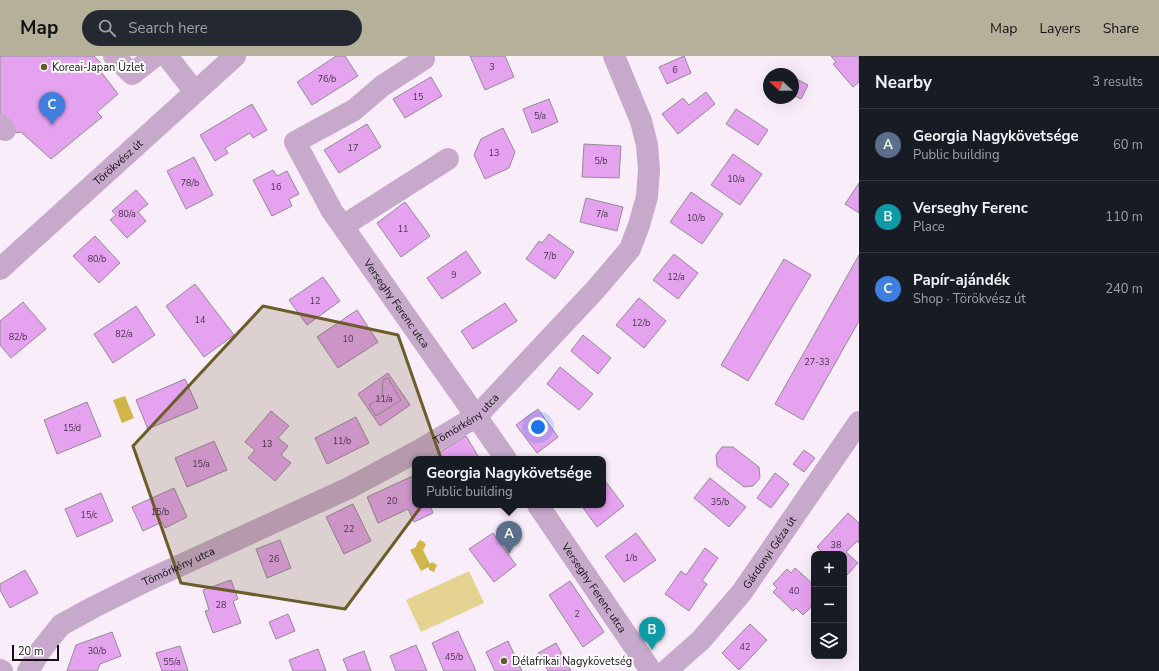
<!DOCTYPE html>
<meta charset="utf-8">
<style>
:root{--surface:#171b24;--page:#242831;--text:#f1f3f6;--muted:#9ea1a6;--line:#363941;--accent:#b5b09a}
body{margin:0;font-family:"Nunito Sans",sans-serif;background:var(--page);color:var(--text)}
.controls{position:absolute;right:12px;bottom:12px;display:grid;overflow:hidden;border-radius:8px;box-shadow:0 4px 16px #0002}
.controls button{width:36px;height:36px;display:grid;place-items:center;padding:0;border:0;border-bottom:1px solid var(--line);background:var(--surface);color:var(--text);font:20px sans-serif}
.compass{position:absolute;left:763px;top:12px;width:36px;height:36px;border-radius:50%;background:var(--surface);box-shadow:0 4px 16px #0002;rotate:292deg}
.scale{position:absolute;left:12px;bottom:10px;width:47px;box-sizing:border-box;padding-left:4px;border:2px solid #141014;border-top:0;font-size:11px;line-height:14px;white-space:nowrap;color:#141014;-webkit-text-stroke:3px #fefefe;paint-order:stroke}
.you{position:absolute;left:538px;top:371px;width:14px;height:14px;margin:-10px;border:3px solid #fff;border-radius:50%;background:#1a73e8;box-shadow:0 0 0 6px #1a73e833}
.badge{display:grid;place-items:center;width:26px;height:26px;border-radius:50%;background:var(--accent);color:#fff;font-size:13px;font-weight:700}
.pin{position:absolute;translate:-50% -33px;filter:drop-shadow(0 1px 2px #0008)}
.pin::after{content:'';position:absolute;top:21px;width:14px;height:12px;background:inherit;clip-path:polygon(0 0,100% 0,50% 100%)}
.popup{position:absolute;left:412px;top:400px;width:194px;height:52px;box-sizing:border-box;display:grid;place-content:center;border-radius:8px;background:var(--surface);filter:drop-shadow(0 1px 3px #0005);font-size:13px;white-space:nowrap;color:var(--muted)}
.popup b{font-size:15px;color:var(--text)}
.popup::after{content:'';position:absolute;left:50%;top:100%;margin-left:-8px;border:8px solid transparent;border-top-color:var(--surface)}
.list{margin:0;padding:0;list-style:none}
h2{display:flex;justify-content:space-between;align-items:center;height:52px;margin:0;padding:0 16px;font-size:17px}
h2 small{font-size:13px;font-weight:400;color:var(--muted)}
.list li{display:grid;grid-template-columns:26px 1fr auto;gap:12px;align-items:center;box-sizing:border-box;height:72px;padding:0 16px;border-top:1px solid var(--line)}
.list b{display:block;font-size:15px;white-space:nowrap}
.list p{margin:0;font-size:13px;white-space:nowrap;color:var(--muted)}
.list em{font-size:13px;font-style:normal;color:var(--muted)}
.icon{flex:none;width:22px;height:22px;fill:none;stroke:currentColor;stroke-width:2;stroke-linecap:round;stroke-linejoin:round}
.map{position:relative;flex:none;width:859px;height:615px;overflow:hidden}
header{display:flex;align-items:center;gap:24px;box-sizing:border-box;height:56px;padding:0 20px;background:var(--accent);color:#111}
header strong{font-size:19px}
nav{display:flex;gap:22px;margin-inline-start:auto;font-size:14px}
.search{width:280px;height:36px;background:var(--page);display:flex;align-items:center;gap:10px;box-sizing:border-box;padding:0 14px;border-radius:22px;color:var(--muted);font-size:15px}
main{display:flex}
aside{flex:1;background:var(--surface)}
.map>svg:first-child{display:block}
</style>
<header>
<strong>Map</strong>
<div class="search"><svg class="icon" aria-label="search" viewBox="0 0 24 24"><circle cx="10" cy="10" r="6"/><path d="M15 15l6 6"/></svg>Search here</div>
<nav><a>Map</a><a>Layers</a><a>Share</a></nav>
</header>
<main>
<div class="map">
<svg width="859" height="615" viewBox="0 0 859 615">
<rect width="100%" height="100%" fill="#f9edfa"/>
<path fill="#e5d391" d="M469 515 484 547 421 576 406 544Z"/>
<path fill="#d0b54b" d="M125 340 134 362 122 367 113 344Z
M420 484 424 486 426 489 423 494 430 508 432 506 437 509 434 516 429 514V511L421 515 410 494 416 491 417 487Z"/>
<path fill="#e5a2ef" stroke="#958a97" d="M0 0H94L102 8 98 12 118 38 97 56 102 61 51 103 21 76 8 78 0 59Z
M336 0H345L358 20 312 49 297 26Z
M470 0H505L514 21 485 34Z
M684 0 691 17 667 28 659 11Z
M831 0H859V26L853 31 833 8 836 6Z
M431 21 442 40 405 62 393 43Z
M793 21 808 29 801 43 793 39Z
M706 36 715 48 678 78 662 58 683 42 689 49Z
M549 43 558 66 532 77 523 53Z
M252 48 267 74 253 82 250 77 225 92 228 97 215 105 200 79Z
M736 53 768 74 758 89 726 68Z
M367 68 381 91 339 117 324 94Z
M503 72 515 96 509 112 485 123 474 99 481 83Z
M584 88 621 90 619 122 582 121Z
M733 98 762 118 740 149 711 129Z
M194 101 213 139 186 153 167 115Z
M273 114 277 120 287 115 299 138 289 143 292 150 272 160 253 124Z
M859 127V157L845 148Z
M136 134 148 148 138 156 146 165 127 182 110 164 116 159 112 155Z
M691 136 723 158 702 188 670 166Z
M586 142 623 151 617 175 580 166Z
M405 146 430 180 401 201 377 167Z
M549 178 574 196 555 223 526 203 539 185 542 187Z
M95 180 120 207 99 227 73 200Z
M466 195 481 217 442 243 427 222Z
M674 198 698 217 678 243 653 224Z
M859 199V265L803 364 775 348Z
M784 203 811 219 748 325 721 309Z
M323 221 340 245 307 269 289 244Z
M195 228 234 279 204 301 166 250Z
M639 242 666 265 644 292 616 269Z
M23 246 46 273 11 302 0 289V265Z
M505 247 517 265 473 293 461 275Z
M136 250 155 279 113 307 94 278Z
M357 254 378 286 338 312 317 281Z
M583 279 611 302 598 318 571 295Z
M560 311 593 338 579 354 547 328Z
M388 317 410 349 380 370 358 338Z
M388 322 401 344 376 360 369 349 382 341 383 324Z
M185 323 198 352 148 373 136 344Z
M87 346 101 380 57 398 44 364Z
M538 353 558 381 537 397 516 369Z
M271 355 289 370 278 382 288 390 281 399 291 407 275 425 248 402 255 394 245 386Z
M356 361 369 387 327 408 315 382Z
M466 380 480 403H431L430 402Z
M214 385 227 414 187 431 175 402Z
M722 391H733L759 411 760 422 753 430 744 431 717 410 716 399Z
M804 394 815 402 804 416 793 408Z
M775 417 789 428 771 452 757 442Z
M415 419V449H430L433 457 414 466 408 453 378 467 367 441Z
M603 422 624 450 597 471 581 449H603Z
M710 422 746 451 729 471 694 442Z
M174 432 187 461 165 472 162 466 143 475 132 451Z
M101 437 113 465 77 481 65 453Z
M353 448 371 485 344 498 326 461Z
M848 457 859 467V487L857 485 846 496 858 507 847 519 844 516V498H824L817 491Z
M493 477 516 509 494 526 469 493Z
M636 477 656 504 624 526 605 500Z
M280 484 291 512 267 522 256 493Z
M705 492 718 502 702 525 707 528 689 555 665 538 681 515 686 519Z
M795 512 814 529 812 534 814 536V548L803 559 796 552 793 555 773 536 777 532 773 528 787 513 791 517Z
M25 514 38 537 10 552 0 534V528Z
M231 524 238 543 233 545 241 567 213 577 205 555 209 554 203 534Z
M570 525 604 576 583 591 549 539Z
M288 558 295 575 276 583 269 566Z
M750 568 767 584 739 614 722 597Z
M458 575 476 615H444L432 587Z
M112 576 121 600 100 608 97 615H67L76 589Z
M508 585 522 615H495L486 596Z
M556 587 571 615H548L538 597Z
M416 589 427 615H396L390 600Z
M180 590 188 615H162L156 597Z
M318 593 326 615H293L289 604Z
M364 595 371 615H348L343 603Z"/>
<g fill="none" stroke-linecap="round" stroke-linejoin="round">
<g stroke="#c7a9cb" stroke-width="22">
<path d="M114 0 132 18 155 0"/>
<path d="M167 0 195 36"/>
<path id="s1" d="M424 3 382 30 354 54 295 86 332 155 506 403"/>
<path d="M0 69 5 74"/>
<path d="M343 170 448 103"/>
<path id="s2" d="M0 213 235 0"/>
<path id="s3" d="M538 449 651 615"/>
<path d="M0 614 2 615"/>
<path id="s4" d="M28 615 41 594 61 569 94 551 146 525 349 432 420 394 477 360 596 233 630 193 639 169 647 141 649 114 647 89 641 65 614 0"/>
<path id="s5" d="M666 615 701 584 742 536 859 366"/>
</g>
</g>
<path fill="#6b5d2a" fill-opacity="0.2" stroke="#6b5d2a" stroke-width="3" stroke-linejoin="round" d="M263 250 398 279 446 417 345 553 181 527 133 390Z"/>
<g fill="#6b5d2a" stroke="#fefefe" stroke-width="1.5">
<circle cx="44" cy="11" r="4"/>
<circle cx="504" cy="605" r="4"/>
</g>
<g text-anchor="middle" stroke-width="4" stroke-linejoin="round" paint-order="stroke">
<g font-size="9" fill="#48344b">
<text x="492" y="14">3</text>
<text x="675" y="17">6</text>
<text x="327" y="26">76/b</text>
<text x="418" y="44">15</text>
<text x="540" y="63">5/a</text>
<text x="353" y="95">17</text>
<text x="494" y="100">13</text>
<text x="601" y="108">5/b</text>
<text x="736" y="126">10/a</text>
<text x="190" y="130">78/b</text>
<text x="276" y="134">16</text>
<text x="127" y="161">80/a</text>
<text x="602" y="161">7/a</text>
<text x="696" y="165">10/b</text>
<text x="403" y="176">11</text>
<text x="550" y="203">7/b</text>
<text x="97" y="206">80/b</text>
<text x="454" y="222">9</text>
<text x="676" y="224">12/a</text>
<text x="315" y="248">12</text>
<text x="200" y="267">14</text>
<text x="641" y="270">12/b</text>
<text x="124" y="281">82/a</text>
<text x="18" y="284">82/b</text>
<text x="348" y="286">10</text>
<text x="817" y="309">27-33</text>
<text x="384" y="346">11/a</text>
<text x="72" y="375">15/d</text>
<text x="342" y="388">11/b</text>
<text x="267" y="391">13</text>
<text x="201" y="411">15/a</text>
<text x="392" y="448">20</text>
<text x="720" y="449">35/b</text>
<text x="160" y="459">15/b</text>
<text x="89" y="462">15/c</text>
<text x="349" y="476">22</text>
<text x="836" y="492">38</text>
<text x="631" y="505">1/b</text>
<text x="274" y="506">26</text>
<text x="794" y="538">40</text>
<text x="221" y="552">28</text>
<text x="577" y="561">2</text>
<text x="745" y="594">42</text>
<text x="97" y="598">30/b</text>
<text x="454" y="604">45/b</text>
<text x="172" y="609">55/a</text>
</g>
<g font-size="11" fill="#141014" stroke="#fefefe" text-anchor="start">
<text x="52" y="15">Koreai-Japan Üzlet</text>
<text x="512" y="609">Délafrikai Nagykövetség</text>
</g>
<g font-size="11" fill="#141014" stroke="#fefefe">
<text dy="4" stroke="none"><textPath href="#s2" startOffset="159">Törökvész út</textPath></text>
<text dy="4" stroke="none"><textPath href="#s1" startOffset="345">Verseghy Ferenc utca</textPath></text>
<text dy="4" stroke="none"><textPath href="#s4" startOffset="512">Tömörkény utca</textPath></text>
<text dy="4" stroke="none"><textPath href="#s5" startOffset="158">Gárdonyi Géza út</textPath></text>
<text dy="4" stroke="none"><textPath href="#s4" startOffset="188">Tömörkény utca</textPath></text>
<text dy="4" stroke="none"><textPath href="#s3" startOffset="100">Verseghy Ferenc utca</textPath></text>
</g>
</g>
</svg>
<div class="controls">
<button>+</button>
<button>−</button>
<button><svg class="icon" aria-label="layers" viewBox="0 0 24 24"><path d="M12 4l9 5-9 5-9-5zM3 14l9 5 9-5"/></svg></button>
</div>
<svg class="compass" viewBox="-18 -18 36 36"><path d="M0-13l5 13h-10z" fill="#e53935"/><path d="M0 13l5-13h-10z" fill="#9ea1a6"/></svg>
<div class="scale">20 m</div>
<div class="you"></div>
<div class="pin badge" style="left:509px;top:498px;background:#5c6f8a">A</div>
<div class="popup"><b>Georgia Nagykövetsége</b>Public building</div>
<div class="pin badge" style="left:652px;top:594px;background:#0f9aa8">B</div>
<div class="pin badge" style="left:52px;top:69px;background:#3f7fe0">C</div>
</div>
<aside>
<h2>Nearby<small>3 results</small></h2>
<ul class="list">
<li><span class="badge" style="background:#5c6f8a">A</span><div><b>Georgia Nagykövetsége</b><p>Public building</p></div><em>60 m</em></li>
<li><span class="badge" style="background:#0f9aa8">B</span><div><b>Verseghy Ferenc</b><p>Place</p></div><em>110 m</em></li>
<li><span class="badge" style="background:#3f7fe0">C</span><div><b>Papír-ajándék</b><p>Shop · Törökvész út</p></div><em>240 m</em></li>
</ul>
</aside>
</main>
